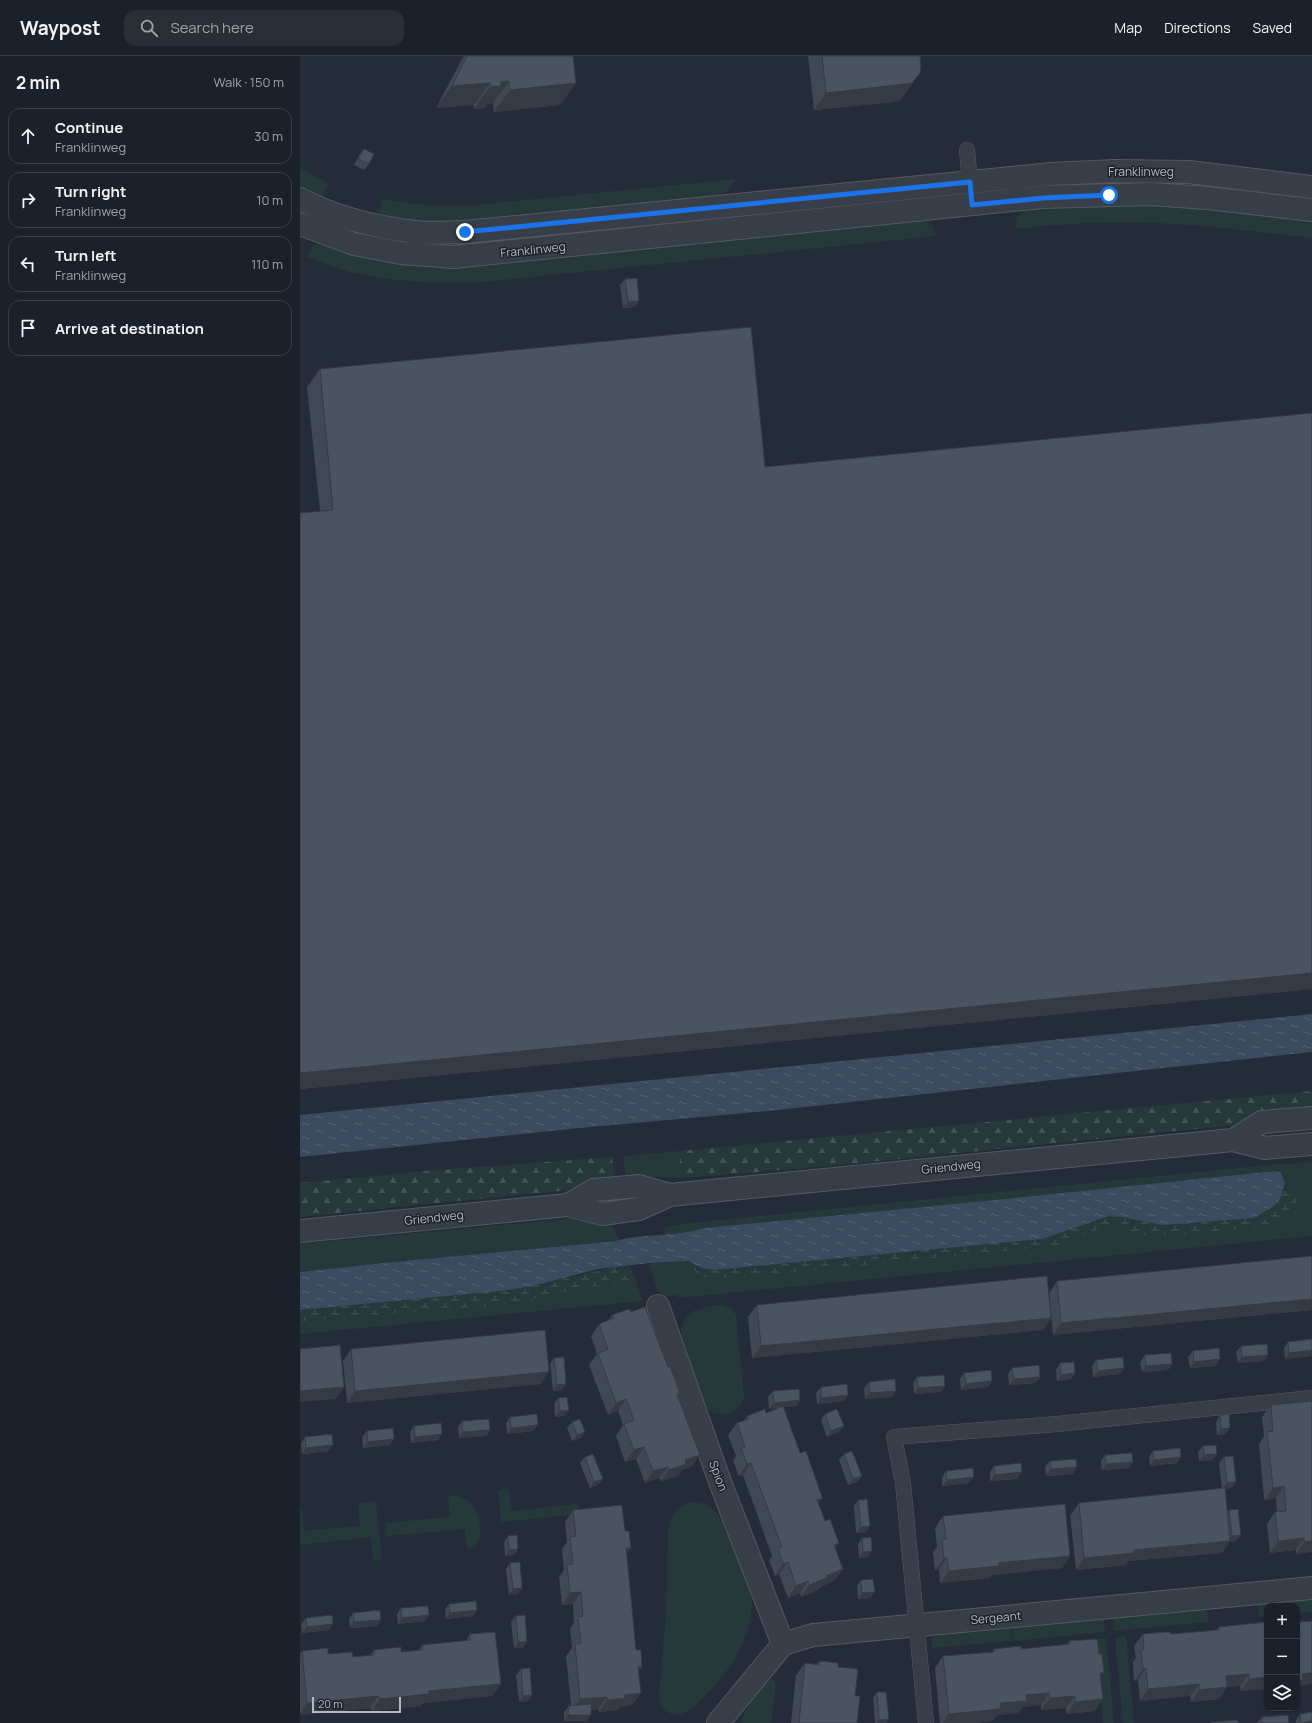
<!DOCTYPE html>
<meta charset="utf-8">
<style>
:root{--surface:#1a212a;--page:#272e36;--text:#f1f3f6;--muted:#9fa3a8;--line:#383e47}
body{margin:0;font-family:Manrope,sans-serif;background:var(--page);color:var(--text)}
.controls{position:absolute;right:12px;bottom:12px;display:grid;overflow:hidden;border-radius:8px;box-shadow:0 1px 3px #0004}
.controls button{width:36px;height:36px;display:grid;place-items:center;padding:0;border:0;border-bottom:1px solid var(--line);background:var(--surface);color:var(--text);font:20px sans-serif}
.scale{position:absolute;left:12px;bottom:10px;width:89px;box-sizing:border-box;padding-left:4px;border:2px solid #b2b9c4;border-top:0;font-size:11px;line-height:14px;white-space:nowrap;color:#b2b9c4;-webkit-text-stroke:3px #1c232d;paint-order:stroke}
.stop{position:absolute;width:12px;height:12px;margin:-9px;border:3px solid #1a73e8;border-radius:50%;background:#fff}
.stop.end{background:#1a73e8;border-color:#fff;box-shadow:0 1px 4px #0008}
.list{margin:0;padding:0;list-style:none}
h2{display:flex;justify-content:space-between;align-items:center;height:52px;margin:0;padding:0 16px;font-size:17px}
h2 small{font-size:13px;font-weight:400;color:var(--muted)}
.list li{display:grid;grid-template-columns:26px 1fr auto;gap:12px;align-items:center;box-sizing:border-box;height:56px;margin:0 8px 8px;padding:0 8px;border:1px solid var(--line);border-radius:12px}
.list b{display:block;font-size:15px;white-space:nowrap}
.list p{margin:0;font-size:13px;white-space:nowrap;color:var(--muted)}
.list em{font-size:13px;font-style:normal;color:var(--muted)}
.icon{flex:none;width:22px;height:22px;fill:none;stroke:currentColor;stroke-width:2;stroke-linecap:round;stroke-linejoin:round}
.map{position:relative;flex:none;width:1012px;height:1667px;overflow:hidden}
header{display:flex;align-items:center;gap:24px;box-sizing:border-box;height:56px;padding:0 20px;background:var(--surface);border-bottom:1px solid var(--line)}
header strong{font-size:19px}
nav{display:flex;gap:22px;margin-inline-start:auto;font-size:14px}
.search{width:280px;height:36px;background:var(--page);display:flex;align-items:center;gap:10px;box-sizing:border-box;padding:0 14px;border-radius:12px;color:var(--muted);font-size:15px}
main{display:flex}
aside{flex:1;background:var(--surface)}
.map>svg:first-child{display:block}
</style>
<header>
<strong>Waypost</strong>
<div class="search"><svg class="icon" aria-label="search" viewBox="0 0 24 24"><circle cx="10" cy="10" r="6"/><path d="M15 15l6 6"/></svg>Search here</div>
<nav><a>Map</a><a>Directions</a><a>Saved</a></nav>
</header>
<main>
<aside>
<h2>2 min<small>Walk · 150 m</small></h2>
<ul class="list">
<li><svg class="icon" aria-label="ahead" viewBox="0 0 24 24"><path d="M12 20V5M6 11l6-6 6 6"/></svg><div><b>Continue</b><p>Franklinweg</p></div><em>30 m</em></li>
<li><svg class="icon" aria-label="right" viewBox="0 0 24 24"><path d="M7 20v-9h11M14 6l5 5-5 5"/></svg><div><b>Turn right</b><p>Franklinweg</p></div><em>10 m</em></li>
<li><svg class="icon" aria-label="left" viewBox="0 0 24 24"><path d="M17 20v-9H6M10 6l-5 5 5 5"/></svg><div><b>Turn left</b><p>Franklinweg</p></div><em>110 m</em></li>
<li><svg class="icon" aria-label="arrive" viewBox="0 0 24 24"><path d="M6 21V4h12l-3 4 3 4H6"/></svg><div><b>Arrive at destination</b></div></li>
</ul>
</aside>
<div class="map">
<svg width="1012" height="1667" viewBox="0 0 1012 1667">
<defs>
<pattern id="forest-firs" width="22" height="20" patternUnits="userSpaceOnUse"><rect width="22" height="20" fill="#26393a"/><path d="M5 1l3.5 6h-7zM16 11l3.5 6h-7z" fill="#435455"/></pattern>
<pattern id="wetland-marsh" width="20" height="14" patternUnits="userSpaceOnUse"><rect width="20" height="14" fill="#26393a"/><path d="M1 5h8M5 5V1M11 12h8M15 12V8" fill="none" stroke="#435455"/></pattern>
<pattern id="water-ripples" width="26" height="14" patternUnits="userSpaceOnUse"><rect width="26" height="14" fill="#3a4a5f"/><path d="M2 4q2-2 4 0t4 0M15 11q2-2 4 0t4 0" fill="none" stroke="#546274"/></pattern>
</defs>
<rect width="100%" height="100%" fill="#232c38"/>
<path fill="#26393a" d="M0 112 28 127 21 144 0 134Z
M437 123 426 136 415 141 183 167H109L81 159 78 155 82 148 79 146 81 143 124 149H176Z
M851 147 1012 163V182C960 176 907 169 855 167 809 165 761 168 715 173L717 161 726 153Z
M623 163 632 168 636 180 172 227C131 228 91 225 50 216 36 212 21 206 7 201L12 190 23 188 50 196Z
M380 1095V1122L326 1119 323 1100Z
M1012 1106V1180L378 1242V1239L366 1240 358 1236 349 1207 389 1205 399 1221 755 1190 811 1169 839 1179 981 1165 995 1157 997 1139 985 1127 981 1117 975 1115 685 1145 405 1172 393 1175 365 1179 364 1171 390 1167 968 1109Z
M275 1162 312 1169 320 1184 0 1216V1188Z
M336 1226 343 1245 0 1278V1265L225 1247C249 1236 282 1231 309 1227 318 1226 327 1230 336 1226Z
M421 1249 431 1252 436 1259 444 1341C442 1358 415 1364 406 1351L382 1283C379 1254 398 1252 421 1249Z
M209 1432 211 1455 278 1448 280 1458 201 1466 198 1437 200 1434Z
M148 1439C156 1440 162 1440 169 1445 181 1455 187 1492 167 1494L165 1473 87 1480 85 1467 150 1461Z
M76 1445 82 1503 73 1504 71 1481 0 1489V1453H2L4 1475 60 1470 58 1447Z
M391 1446C413 1446 421 1462 430 1480 438 1494 452 1530 452 1546 451 1584 426 1622 399 1646 391 1653 381 1662 370 1657 362 1654 360 1648 359 1640L366 1557 368 1473C371 1459 377 1450 391 1446Z
M1012 1543V1556L997 1557V1550H967V1560L959 1561 958 1548Z
M907 1553 908 1566 814 1575 813 1562Z
M804 1563 805 1576 713 1585 712 1572Z
M710 1572 711 1585 633 1592 631 1580Z
M826 1580 834 1667H823L815 1582Z
M806 1582 814 1667H803L795 1583Z
M472 1623 474 1624 476 1629 471 1667H441C445 1654 459 1628 472 1623Z"/>
<path fill="url(#forest-firs)" d="M1012 1035V1055L965 1058 935 1069 521 1111 380 1122V1095Z
M312 1101 314 1120 290 1124 268 1134 0 1161V1127L137 1114Z"/>
<path fill="url(#wetland-marsh)" d="M985 1127 997 1139 995 1157 981 1165 965 1170 882 1179H838L811 1169 755 1190 429 1222 399 1221 389 1205 401 1212 413 1214 742 1183 812 1159 836 1163 983 1135Z
M318 1210H330L336 1226 331 1228 310 1227 239 1241 225 1247 0 1265V1254L201 1235 233 1230Z"/>
<path fill="url(#water-ripples)" d="M1012 958V996L468 1055 280 1072 0 1101V1059Z
M975 1115 981 1117 985 1127 980 1143 974 1150 953 1162 863 1169 812 1159 742 1183 413 1214 401 1212 389 1205 349 1207 298 1213 233 1230 201 1235 0 1254V1216L94 1206 315 1185C344 1177 375 1181 405 1172L685 1145Z"/>
<g fill="none" stroke-linecap="round" stroke-linejoin="round">
<g stroke="#525963" stroke-width="16">
<path id="service" d="M667 94 670 126
M626 1667 603 1427 594 1381 757 1368 1012 1342"/>
</g>
<g stroke="#525963" stroke-width="24">
<path id="minor" d="M0 143C36 162 75 171 115 176 131 178 148 176 165 176L751 118 815 115 889 116 1012 131
M0 168 54 188 101 197 154 201 743 141 851 138 907 142 1012 154
M933 1084 962 1066 1012 1062
M268 1149 294 1134 339 1130 370 1139
M0 1175 268 1149 302 1158 339 1153 370 1139 933 1084 965 1092 1012 1088
M358 1250 420 1426 483 1588
M418 1667 483 1588 513 1579 1012 1532"/>
</g>
<use href="#service" stroke="#373e48" stroke-width="15"/>
<use href="#minor" stroke="#373e48" stroke-width="22"/>
</g>
<path fill="#404853" d="M164 0H273L260 49 194 56 193 47 188 48 185 52 174 53V49L136 52 161 5Z
M508 0H620L608 34 600 44 594 46 514 54Z
M64 93 69 108 64 114 54 109 59 99Z
M325 223 339 245 335 251 323 252 320 229Z
M20 313 465 411 1012 357V933L0 1033 20 455 7 331Z
M1012 1200V1254L753 1279 749 1237 757 1225Z
M457 1249 751 1262 743 1274 452 1302 448 1261Z
M331 1256 368 1311 380 1337 378 1340 400 1399 391 1411 382 1414 378 1420 361 1425 359 1422 345 1427 336 1403 325 1406 316 1380 323 1369 318 1355 308 1359 289 1309 297 1298 291 1280 299 1268 309 1264 312 1259Z
M1012 1283V1300L985 1303 984 1292 988 1286Z
M941 1290 964 1305 938 1307 936 1296Z
M51 1293 241 1328 47 1347 43 1305Z
M893 1295 916 1310 890 1312 888 1301Z
M845 1299 872 1308 868 1314 842 1316 840 1306Z
M254 1302 266 1328 262 1334 253 1335 250 1308Z
M796 1304 824 1312 820 1318 793 1321 792 1310Z
M760 1307 775 1317 771 1323 757 1325 756 1314Z
M712 1312 736 1327 709 1329 708 1318Z
M664 1317 692 1325 688 1331 661 1334 660 1323Z
M617 1321 645 1330 640 1336 614 1338 613 1327Z
M569 1326 596 1335 592 1341 565 1343 564 1332Z
M521 1331 544 1345 517 1348 516 1337Z
M473 1335 500 1344 496 1350 483 1351 525 1465 539 1487 535 1493 543 1513 534 1525 522 1530 518 1534 501 1541 500 1537 488 1542 479 1518 475 1520 469 1504 472 1500 443 1419 439 1420 433 1405 436 1400 428 1379 437 1367 444 1365 447 1360 466 1357 479 1352 469 1353 468 1341Z
M258 1342 269 1354 264 1360 255 1361 254 1348Z
M1012 1345V1496L996 1498V1494L970 1497 967 1468 975 1456H977L976 1442 965 1444 964 1442 959 1388 964 1380 962 1361 971 1349Z
M525 1358 539 1376 527 1381 521 1364Z
M920 1359 926 1378 917 1379 916 1366Z
M210 1361 233 1375 207 1378 206 1367Z
M162 1365 190 1374 186 1380 159 1382 158 1371Z
M272 1366 285 1376 281 1382 272 1385 267 1372Z
M114 1370 138 1384 111 1387 110 1376Z
M67 1375 90 1389 63 1392 62 1381Z
M5 1381 29 1395 2 1398 1 1387Z
M903 1390 912 1404 899 1405 898 1396Z
M853 1395 877 1407 850 1410 849 1401Z
M544 1398 562 1420 557 1426 548 1429 539 1404Z
M805 1399 833 1406 829 1412 802 1414 801 1405Z
M285 1401 298 1429 290 1432 280 1407Z
M924 1401 931 1432 925 1433 927 1456 929 1454 936 1485 929 1486 922 1497 828 1505 826 1509 776 1514 770 1459 779 1447 922 1433 919 1407Z
M750 1405 773 1418 746 1420 745 1411Z
M694 1410 717 1423 690 1425V1416Z
M646 1415 669 1427 642 1430V1421Z
M558 1444 570 1470 566 1476 556 1477 554 1450Z
M273 1454 327 1498 336 1594 342 1611 338 1616 332 1649 320 1651 317 1654 299 1656 298 1653 291 1654V1659L286 1665H264V1656L269 1650 271 1649 266 1600 272 1592 270 1573 274 1566 273 1548 262 1549 259 1521 264 1514 262 1493 267 1486 265 1466Z
M643 1460 770 1500 762 1512 692 1519 690 1522 640 1527 639 1514H635L633 1496 637 1491 635 1472Z
M208 1480 218 1493 214 1499 205 1500 204 1486Z
M562 1482 568 1501 559 1502 558 1488Z
M210 1507 222 1532 218 1538 209 1539 206 1513Z
M561 1524 570 1542 558 1543 557 1530Z
M149 1548 177 1554 173 1560 146 1563 145 1554Z
M101 1552 125 1565 98 1568 97 1558Z
M53 1557 77 1570 50 1572 49 1563Z
M216 1560 227 1586 223 1592H214L211 1566Z
M6 1562 33 1568 29 1574 2 1577 1 1568Z
M967 1566V1638L966 1633 941 1635 940 1630 927 1631 919 1643 891 1646 890 1640 840 1645 838 1624 834 1625 833 1606 836 1602 834 1590 843 1578H871L916 1574 919 1571Z
M170 1578 192 1640 123 1647 121 1650 72 1655 70 1652 0 1659V1597L2 1595 53 1601 70 1600 74 1594 101 1596 118 1595 122 1589 166 1585Z
M769 1585 799 1598 804 1617 801 1621 795 1655 767 1658 766 1652 741 1654V1649L722 1651 718 1657 697 1659 692 1665 674 1667H640L635 1612 643 1600 692 1596 694 1593H721L767 1589Z
M520 1605 538 1611 555 1640 557 1667H491L496 1619 505 1607 517 1608Z
M221 1613 232 1639 228 1645 219 1646 216 1619Z
M577 1636 589 1663 586 1667H575L573 1642Z
M1000 1658 1012 1667H996V1664Z
M962 1661 989 1667H957Z"/>
<path fill="#343b44" d="M620 17 608 34 600 44 594 46 514 54 526 37Z
M209 25 193 47 188 48 185 52 174 53 190 31 201 26Z
M190 27 174 49 136 52 152 30Z
M276 27 260 49 194 56 210 34Z
M339 245 335 251 323 252 328 246Z
M1012 917V933L0 1033V1017Z
M1012 1243V1254L753 1279 761 1267Z
M751 1262 743 1274 452 1302 461 1290Z
M1012 1294V1300L985 1303 989 1297Z
M968 1299 964 1305 938 1307 942 1301Z
M920 1303 916 1310 890 1312 894 1306Z
M872 1308 868 1314 842 1316 846 1310Z
M824 1312 820 1318 793 1321 798 1315Z
M249 1316 241 1328 47 1347 55 1335Z
M775 1317 771 1323 757 1325 761 1319Z
M740 1321 736 1327 709 1329 714 1323Z
M692 1325 688 1331 661 1334 666 1328Z
M266 1328 262 1334 253 1335 257 1329Z
M645 1330 640 1336 614 1338 618 1332Z
M44 1331 36 1343 0 1346V1335Z
M596 1335 592 1341 565 1343 570 1337Z
M548 1339 544 1345 517 1348 521 1342Z
M326 1343 318 1355 308 1359 316 1347Z
M500 1344 496 1350 469 1353 474 1347Z
M269 1354 264 1360 255 1361 260 1355Z
M238 1369 233 1375 207 1378 211 1372Z
M544 1370 539 1376 527 1381 531 1375Z
M930 1372 926 1378 917 1379 921 1373Z
M190 1374 186 1380 159 1382 163 1376Z
M285 1376 281 1382 272 1385 277 1379Z
M142 1378 138 1384 111 1387 115 1381Z
M94 1383 90 1389 63 1392 68 1386Z
M33 1389 29 1395 2 1398 6 1392Z
M344 1391 336 1403 325 1406 334 1394Z
M917 1398 912 1404 899 1405 904 1399Z
M400 1399 391 1411 382 1414 378 1420 361 1425 369 1414 385 1404Z
M881 1401 877 1407 850 1410 854 1404Z
M833 1406 829 1412 802 1414 806 1408Z
M451 1407 443 1419 439 1420 447 1408Z
M368 1411 359 1422 345 1427 353 1415Z
M777 1411 773 1418 746 1420 751 1413Z
M722 1416 717 1423 690 1425 695 1419Z
M562 1420 557 1426 548 1429 553 1423Z
M674 1421 669 1427 642 1430 647 1424Z
M303 1423 298 1429 290 1432 294 1426Z
M936 1426 931 1432 922 1433 927 1427Z
M984 1430 976 1442 965 1444 973 1432Z
M523 1442 514 1454 517 1444Z
M570 1470 566 1476 556 1477 561 1471Z
M941 1479 936 1485 929 1486 922 1497 828 1505 826 1509 776 1514 784 1502 834 1494 928 1485 932 1480Z
M1004 1482 996 1494 970 1497 978 1485Z
M1012 1485V1496L996 1498 1004 1486Z
M539 1487 531 1499 534 1489Z
M326 1492H331L323 1504Z
M218 1493 214 1499 205 1500 209 1494Z
M572 1495 568 1501 559 1502 563 1496Z
M770 1500 762 1512 692 1519 690 1522 640 1527 649 1515 698 1507Z
M644 1502H647L639 1514H635Z
M488 1506 479 1518 475 1520 483 1508Z
M543 1513 534 1525 522 1530 518 1534 501 1541 509 1529 526 1520Z
M508 1525 500 1537 488 1542 496 1530Z
M222 1532 218 1538 209 1539 213 1533Z
M281 1536 273 1548 262 1549 270 1537Z
M575 1536 570 1542 558 1543 562 1537Z
M177 1554 173 1560 146 1563 150 1557Z
M129 1559 125 1565 98 1568 102 1562Z
M81 1564 77 1570 50 1572 54 1566Z
M33 1568 29 1574 2 1577 7 1571Z
M218 1586H227L223 1592H214Z
M338 1611H342L334 1623Z
M846 1612 838 1624 834 1625 843 1613Z
M800 1617H804L796 1629Z
M1012 1617V1628L999 1630 997 1632V1625L1002 1618Z
M949 1618 940 1630 917 1632 926 1620Z
M967 1621V1631L966 1633 941 1635 949 1623Z
M201 1628 192 1640 123 1647 121 1650 72 1655 80 1643 129 1635Z
M899 1628 890 1640 840 1645 848 1633Z
M927 1631 919 1643 891 1646 899 1634Z
M341 1637 332 1649 320 1651 317 1654 299 1656 307 1644 325 1639Z
M749 1637 741 1649 722 1651 718 1657 697 1659 692 1665 674 1667H643L649 1658 701 1647 726 1639Z
M232 1639 228 1645 219 1646 223 1640Z
M78 1640 70 1652 0 1659V1657L7 1647Z
M775 1640 766 1652 741 1654 750 1642Z
M307 1641 298 1653 272 1655 280 1643Z
M803 1643 795 1655 767 1658 775 1646Z
M268 1659H291L286 1665H264Z
M589 1663 586 1667H577L579 1664Z
M1012 1665V1667H1001Z"/>
<path fill="#4a5461" stroke="#343b44" d="M167 0H273L276 27 210 34 209 25 201 26V30L190 31V27L152 30Z
M522 0H620L621 11 620 17 612 27 606 28 526 37Z
M64 93 74 98 69 108 58 103Z
M337 222 339 245 328 246 325 223Z
M451 271 465 411 1012 357V917L0 1017V457L33 454 20 313Z
M1012 1200V1243L761 1267 757 1225Z
M747 1220 751 1262 461 1290 457 1249Z
M345 1251 368 1311 370 1310 380 1337 377 1338 400 1399 385 1404 386 1408 369 1414 368 1411 353 1415 344 1391 334 1394 324 1368 334 1364 326 1343 316 1347 298 1297 308 1293 299 1268 314 1262 312 1259 329 1253 331 1256Z
M245 1274 249 1316 55 1335 51 1293Z
M1012 1283V1294L989 1297 988 1286Z
M967 1288 968 1299 942 1301 941 1290Z
M40 1289 44 1331 0 1335V1293Z
M919 1292 920 1303 894 1306 893 1295Z
M871 1297 872 1308 846 1310 845 1299Z
M264 1301 266 1328 257 1329 254 1302Z
M823 1301 824 1312 798 1315 796 1304Z
M774 1306 775 1317 761 1319 760 1307Z
M739 1309 740 1321 714 1323 712 1312Z
M691 1314 692 1325 666 1328 664 1317Z
M644 1319 645 1330 618 1332 617 1321Z
M595 1323 596 1335 570 1337 569 1326Z
M547 1328 548 1339 521 1342V1331Z
M499 1333 500 1344 474 1347 473 1335Z
M267 1341 269 1354 260 1355 258 1342Z
M1012 1345V1485L1004 1486V1482L978 1485 975 1456 986 1455 984 1430 973 1432V1430L967 1376 973 1375 971 1349Z
M483 1350 500 1397 506 1395 522 1441 523 1442 517 1444 525 1465 530 1463 539 1487 534 1489 543 1513 526 1520 527 1522 509 1529 508 1525 496 1530 488 1506 483 1508 478 1492 482 1491 451 1407 447 1408 441 1393 445 1391 437 1367 449 1363 447 1360 465 1353 466 1357Z
M537 1353 544 1370 531 1375 525 1358Z
M237 1358 238 1369 211 1372 210 1361Z
M929 1358 930 1372 921 1373 920 1359Z
M189 1363 190 1374 163 1376 162 1365Z
M280 1363 285 1376 277 1379 272 1366Z
M141 1367 142 1378 115 1381 114 1370Z
M93 1372 94 1383 68 1386 67 1375Z
M32 1378 33 1389 6 1392 5 1381Z
M916 1389 917 1398 904 1399 903 1390Z
M880 1392 881 1401 854 1404 853 1395Z
M552 1395 562 1420 553 1423 544 1398Z
M832 1397 833 1406 806 1408 805 1399Z
M293 1398 303 1423 294 1426 285 1401Z
M933 1400 936 1426 927 1427 924 1401Z
M776 1403 777 1411 751 1413 750 1405Z
M721 1407 722 1416 695 1419 694 1410Z
M673 1412 674 1421 647 1424 646 1415Z
M925 1432 930 1485 834 1494V1497L784 1502 779 1447Z
M567 1443 570 1470 561 1471 558 1444Z
M765 1448 770 1500 698 1507 699 1510 649 1515 647 1502H644L642 1484 646 1483 643 1460Z
M322 1449 325 1475H329L331 1492H326L336 1594H341L342 1611H338L341 1637 325 1639V1642L307 1644V1641L280 1643 275 1588 281 1587 278 1561 283 1560 281 1536 270 1537 267 1509 273 1508 270 1481 276 1480 273 1454Z
M938 1453 941 1479 932 1480 929 1454Z
M217 1479 218 1493 209 1494 208 1480Z
M571 1481 572 1495 563 1496 562 1482Z
M220 1506 222 1532 213 1533 210 1507Z
M573 1523 575 1536 562 1537 561 1524Z
M176 1545 177 1554 150 1557 149 1548Z
M128 1550 129 1559 102 1562 101 1552Z
M80 1554 81 1564 54 1566 53 1557Z
M32 1559 33 1568 7 1571 6 1562Z
M225 1559 227 1586H218L216 1560Z
M1012 1565V1617L1002 1618 1003 1624 997 1625V1566Z
M967 1566V1621L949 1623V1618L926 1620 927 1631 899 1634V1628L848 1633 846 1612 843 1613 841 1594H844L843 1578 867 1576H870L871 1578 919 1574V1571Z
M195 1576 201 1628 129 1635V1638L80 1643 78 1640 7 1647 2 1595 28 1592V1598L52 1596 53 1601 74 1599V1594L101 1591V1596L122 1594V1589L170 1584V1578Z
M797 1583 799 1598H802L804 1617H800L803 1643 775 1646V1640L750 1642 749 1637 726 1639 727 1645 701 1647 700 1653 649 1658 643 1600 694 1596V1593L720 1590H721V1593L770 1588 769 1585Z
M520 1605 538 1607V1611L558 1613 555 1640H560L557 1667H499L505 1607 519 1609Z
M230 1612 232 1639 223 1640 221 1613Z
M577 1636H586L589 1663 579 1664Z
M291 1648V1659H268L269 1650Z
M1012 1656V1665L1001 1667 1000 1658Z
M988 1659 989 1667H962V1661Z
M938 1664V1667H911V1666Z"/>
<g fill="none" stroke-linecap="round" stroke-linejoin="round">
<path stroke="#1a73e8" stroke-width="5" d="M165 176 670 126 672 149 743 142 809 139"/>
</g>
<g text-anchor="middle" stroke-width="3" stroke-linejoin="round" paint-order="stroke">
<g font-size="12" fill="#b2b9c4" stroke="#1c232d">
<text x="841" y="120">Franklinweg</text>
<text transform="translate(233 194) rotate(-6)" y="4">Franklinweg</text>
<text transform="translate(651 1111) rotate(-6)" y="4">Griendweg</text>
<text transform="translate(134 1162) rotate(-6)" y="4">Griendweg</text>
<text transform="translate(418 1420) rotate(70)" y="4">Spion</text>
<text transform="translate(696 1562) rotate(-5)" y="4">Sergeant</text>
</g>
</g>
</svg>
<div class="controls">
<button>+</button>
<button>−</button>
<button><svg class="icon" aria-label="layers" viewBox="0 0 24 24"><path d="M12 4l9 5-9 5-9-5zM3 14l9 5 9-5"/></svg></button>
</div>
<div class="scale">20 m</div>
<div class="stop" style="left:809px;top:139px"></div>
<div class="stop end" style="left:165px;top:176px"></div>
</div>
</main>
